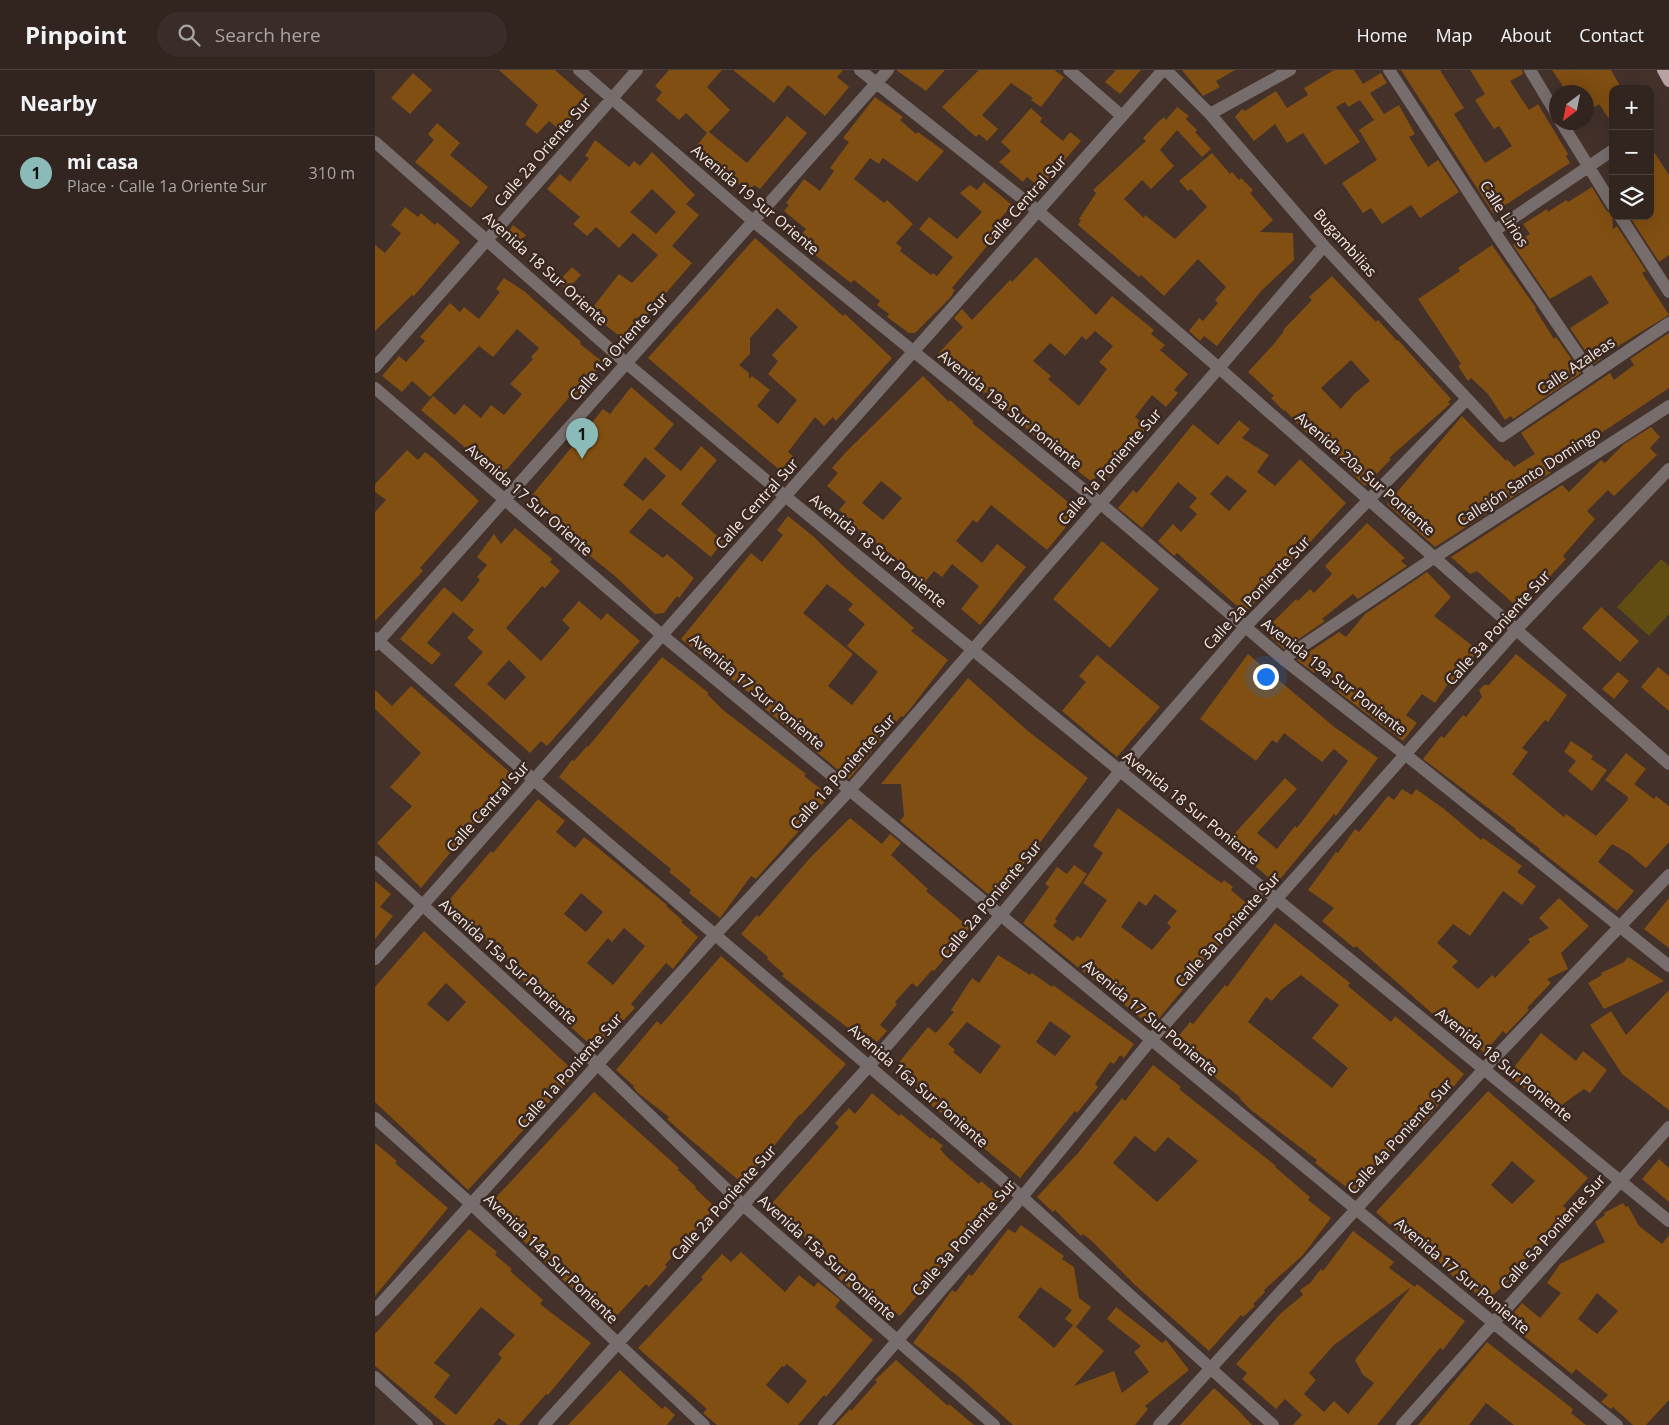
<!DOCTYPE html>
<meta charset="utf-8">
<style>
:root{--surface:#322520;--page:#3a2d29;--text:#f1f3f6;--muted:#a8a5a5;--line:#4d423e;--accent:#8bbbb9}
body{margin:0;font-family:"Open Sans",sans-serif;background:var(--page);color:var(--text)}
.controls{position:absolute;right:15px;top:15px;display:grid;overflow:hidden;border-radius:10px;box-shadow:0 5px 20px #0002}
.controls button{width:45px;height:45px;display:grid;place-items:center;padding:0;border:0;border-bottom:1px solid var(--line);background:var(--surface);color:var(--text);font:25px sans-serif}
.compass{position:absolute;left:1174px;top:15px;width:45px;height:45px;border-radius:50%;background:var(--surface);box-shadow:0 5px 20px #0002;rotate:212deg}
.you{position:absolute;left:890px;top:606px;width:18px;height:18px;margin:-12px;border:4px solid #fff;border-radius:50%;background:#1a73e8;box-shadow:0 0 0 8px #1a73e833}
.badge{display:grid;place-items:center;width:32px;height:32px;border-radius:50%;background:var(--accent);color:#111;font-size:16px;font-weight:700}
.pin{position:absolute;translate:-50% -41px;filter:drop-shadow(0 1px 2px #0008)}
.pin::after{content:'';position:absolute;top:26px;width:18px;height:15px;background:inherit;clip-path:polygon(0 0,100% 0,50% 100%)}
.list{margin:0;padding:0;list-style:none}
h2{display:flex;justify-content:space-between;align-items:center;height:65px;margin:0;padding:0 20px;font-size:21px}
h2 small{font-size:16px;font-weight:400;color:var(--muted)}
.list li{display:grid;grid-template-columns:32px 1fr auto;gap:15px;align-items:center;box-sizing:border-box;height:75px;padding:0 20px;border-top:1px solid var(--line)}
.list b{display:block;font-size:19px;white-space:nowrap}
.list p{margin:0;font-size:16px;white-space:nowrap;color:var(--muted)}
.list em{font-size:16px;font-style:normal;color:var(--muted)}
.icon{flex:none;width:28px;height:28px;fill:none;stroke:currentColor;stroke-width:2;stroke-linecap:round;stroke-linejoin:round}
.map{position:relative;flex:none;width:1294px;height:1355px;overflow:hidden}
header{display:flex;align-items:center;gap:30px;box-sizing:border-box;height:70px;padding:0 25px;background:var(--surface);border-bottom:1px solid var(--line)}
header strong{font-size:24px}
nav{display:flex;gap:28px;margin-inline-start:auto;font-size:18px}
.search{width:350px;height:45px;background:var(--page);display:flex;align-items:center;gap:12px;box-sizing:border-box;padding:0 18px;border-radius:28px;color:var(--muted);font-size:19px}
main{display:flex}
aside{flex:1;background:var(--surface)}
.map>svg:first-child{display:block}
</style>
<header>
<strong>Pinpoint</strong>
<div class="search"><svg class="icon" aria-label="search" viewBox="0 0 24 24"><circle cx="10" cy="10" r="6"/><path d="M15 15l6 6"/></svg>Search here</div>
<nav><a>Home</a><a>Map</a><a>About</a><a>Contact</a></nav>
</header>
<main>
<aside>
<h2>Nearby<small></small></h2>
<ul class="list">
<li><span class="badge">1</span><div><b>mi casa</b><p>Place · Calle 1a Oriente Sur</p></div><em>310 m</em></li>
</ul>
</aside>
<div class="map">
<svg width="1294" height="1355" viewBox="0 0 1294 1355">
<rect width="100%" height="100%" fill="#43312a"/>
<path fill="#614c12" d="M1286 489 1294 496V544L1274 566 1242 537Z"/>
<path fill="#814f11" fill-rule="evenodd" d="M124 0H180L213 29 186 61 174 51 162 64 150 54 163 35Z
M294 0H347L332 17 355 40 334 62 372 93 412 46 432 63 385 119 379 115 374 122 319 79 332 63 311 43 304 50 281 30 287 22 280 16Z
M358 0H468L462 7 474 17 450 46 413 15 399 33Z
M521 0H570L551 21Z
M604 0H679L689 7 666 37 656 30 658 28 636 13 607 45 623 59 612 71 604 64 601 67 567 37Z
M741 0H766L745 24 730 12Z
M807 0H860L841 11 845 17 828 26Z
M959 0H979L988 14 1006 3 1012 13 995 23 1009 44 1024 35 1040 64 1034 67 1053 97 1063 90 1084 122 1045 148 1036 135 1007 154 996 138 988 143 967 113 1002 90 984 60 999 50 985 30 973 37 970 32 961 37 985 72 950 95 928 63 912 73 900 54 879 71 860 47 867 39 870 41 901 21 912 38 933 25 929 18Z
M1026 0H1065L1089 38 1079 44 1110 93 1137 76 1124 56 1119 59 1100 30 1110 24 1095 0H1147L1148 4 1135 11 1154 40 1163 34 1193 84 1191 86 1195 93 1118 143Z
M1177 0H1236L1247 19H1238V55L1224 34 1212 42V22H1192Z
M38 3 57 20 35 44 16 28Z
M500 27 528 47 525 50 541 64 543 62 569 81 542 112 508 88 504 94 495 88 479 109 509 133 512 130 538 154 521 173 527 178 525 181 556 205 558 203 562 206 578 187 544 159 554 147 582 169 607 142 585 123 595 115 602 120 609 112 637 135 618 157 624 162 577 218 580 220 575 228 540 263H534L512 247 514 244 502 235 505 231 479 210 476 213 421 170 431 159 409 141 414 135 411 133 429 109 445 121 459 101 455 98 474 72 468 68Z
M802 37 814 46 811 49 822 60 820 62 836 79 827 87 802 60 785 80 799 96 776 119 767 110 749 129 769 148 770 145 800 169 832 137 816 119 813 121 804 111 837 83 855 104 857 102 864 110 866 108 878 120 875 123 898 150 885 162 918 163 919 190 886 221 842 276 829 266 825 271 814 261 824 248 828 251 843 233 840 230 851 217 823 189 789 226 766 205 764 207 703 155 706 150 704 149 721 123 718 120 771 71 768 68 783 52 789 47 791 50Z
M656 38 667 48 665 52 688 71 695 62 706 71 666 118 652 107 648 112 624 92 636 81 626 72Z
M62 53 85 73 75 85 113 117 96 138 40 92 59 70 53 64Z
M220 70 254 97 259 91 265 96 277 82 320 125 311 134 324 145 297 176 317 193 254 266 248 269 214 242 244 204 257 213 283 185 258 163 244 178 221 157 212 166 198 154 205 147 172 119 185 104 195 112 214 88 210 86ZM277 119 301 142 281 164 255 142Z
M1275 76 1294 105V185L1284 192 1255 147 1275 146Z
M1217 117 1231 140 1237 144 1238 159 1242 156 1271 201 1267 203 1294 245 1225 287 1226 289 1219 294 1195 258 1234 233 1216 205 1175 229 1138 175 1155 164 1148 154 1172 139 1173 142 1191 130 1193 132Z
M30 137 43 147 46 143 60 155 62 152 85 172 39 226 37 225 0 261V175L10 183 26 163 16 155Z
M138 155 151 165 141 177 129 168Z
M380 168 468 246 470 244 517 288 461 351 458 347 449 356 440 347 413 382 420 388 408 403 273 288ZM402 238 423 257 397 285 403 291 393 304 422 330 403 354 382 336 395 320 377 306 374 309V303L364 295 375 284V268Z
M1117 175 1161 238 1160 239 1179 269 1181 267 1206 303 1138 349 1136 346 1130 350 1113 324 1096 308 1093 311 1083 296 1086 294 1043 229 1085 201 1083 198Z
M661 187 721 245 737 226 779 260 776 264 790 275 785 280 813 304 799 320 803 323 791 337 777 325 760 347 772 357 734 407 726 400 717 412 673 378 611 322 609 323 591 306 589 309 562 285 588 257 579 248 587 239 597 250 635 210 637 212ZM720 261 738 276 724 292 732 299 704 336 673 309 676 306 658 291 675 273 690 286 707 266 711 270Z
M197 197 206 205 192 220 183 212Z
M957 206 1001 252 1003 250 1022 271 1023 270 1076 329 1073 332 1075 334 1014 388 1016 389 990 416 972 398 973 397 939 366 938 368 927 359 910 340 909 341 896 328 899 326 873 302 898 275 909 261 908 260 937 230 934 227ZM976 290 995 311 980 323 966 339 946 318Z
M129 208 149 221 206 272 205 274 228 292 201 325 198 323 127 405 107 392 46 340 58 326 80 345 89 334 106 348 116 335 129 345 147 324 135 314 158 289 156 287 164 278 142 259 118 287 104 276 55 327 37 311 27 322 7 306 24 286 31 292 50 271 45 267 75 233 85 242 89 237 104 249 125 222 121 219Z
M1294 263V318L1217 369 1213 364 1178 386 1184 395 1175 403 1060 477 1012 434 1087 346 1131 391 1132 389 1139 397 1160 384 1146 363 1235 303 1239 310 1259 295 1255 289Z
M548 306 574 332 575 330 599 352 597 353 704 441 672 480 616 435 602 453 598 450 581 471 607 493 622 474 651 497 605 555 586 539 604 516 577 494 567 507 559 501 550 512 473 451 475 449 464 440 471 432 452 416 463 403 457 398 471 382ZM506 411 527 428 508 450 487 433Z
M256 317 299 354 279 379 306 401 326 376 342 390 306 434 348 471 336 487 275 438 254 462 288 488 292 484 319 508 304 528 302 526 289 543 280 544 241 507 188 464 191 462 153 430 228 339 235 344ZM270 387 291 406 268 431 248 415Z
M864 350 875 359 867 368 894 385 882 402 900 416 925 389 971 433 870 543 802 483 799 486 783 471 798 454 806 462 822 444 814 437 822 428 803 412 767 458 743 438 758 420 762 423 818 354 843 375ZM852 405 872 421 854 441 835 424Z
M1276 357 1285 367 1275 378 1282 385 1239 426 1233 420 1212 441 1220 449 1188 486 1191 489 1164 518 1158 513 1139 534 1102 501 1095 504 1076 487 1187 415 1194 422 1226 390 1230 393 1249 374Z
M32 380 43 390 50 382 58 388 104 431 45 498 48 501 0 551V442L11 430 0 422V414Z
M413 446 439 467 467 495 539 558 536 561 573 590 536 638 528 647 526 646 474 709 390 639 392 637 306 569 376 483 387 492 408 465 402 460ZM452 514 478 534 473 540 490 554 472 576 503 602 477 635 453 616 478 584 428 543Z
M992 453 1030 488 1026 491 1032 496 983 529 978 524 947 549 950 551 909 579 889 561 921 529 923 531 935 519 939 523 957 504 950 496Z
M140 458 177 489 175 492 185 501 170 518 167 516 131 558 166 591 195 558 187 550 204 531 226 550 232 543 265 571 172 676 166 671 155 683 79 615 108 582 92 568 99 560 78 542 52 573 66 584 57 595 25 569 69 517 87 532 105 510 102 507 112 495 102 487 119 464 126 474ZM134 590 151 607 130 630 112 614Z
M727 471 784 519 735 578 678 529Z
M1052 502 1076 527 1059 546 1103 580 1085 606 1076 616 1073 614 1060 633 1047 624 1031 645 1042 653 1028 671 962 621 963 619 941 601 939 603 922 590 964 562 971 567 990 544Z
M1226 537 1264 571 1245 592 1207 558Z
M873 584 958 656 1003 688 961 746 959 744 901 814 852 772 910 708 922 719 882 763 902 779 920 756 922 758 973 691 959 679 947 692 909 663 902 673 897 670 881 691 825 649Z
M1141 584 1192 625 1173 652 1170 650 1147 678 1153 682 1137 704 1189 747 1191 744 1221 766 1252 731 1253 727 1230 710 1251 683 1271 699 1259 714 1279 729 1281 726 1294 736V772L1271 798 1253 783 1237 774 1223 792 1259 821 1242 841 1164 780 1165 779 1140 760 1141 759 1048 689 1066 666 1069 668 1088 645 1091 647 1107 627 1104 620 1109 615H1114Z
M722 585 785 637 742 687 687 641 711 612 704 606Z
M287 587 334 623 332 624 348 640 431 704 429 706 455 726 381 809 376 806 345 848 314 823 316 820 294 802 296 799 184 707 197 690 199 691 212 676 213 677Z
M1283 597 1294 606V641L1266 617Z
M1243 602 1254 611 1239 629 1227 619Z
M593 608 653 661 713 708 646 798 642 795 619 829 525 751 529 746 526 714H506Z
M36 616 139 706 46 818 2 773 37 736 15 717 46 683 0 639V620L17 636Z
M1196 671 1218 686 1216 689 1232 700 1217 721 1193 701 1201 691 1189 682Z
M1027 719 1037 725 1041 719 1069 739 1106 770 1108 768 1147 796 1142 802 1161 816 1147 835 1128 821 1095 866 1078 854 1062 873 1083 891 1077 897 1103 919 1117 905 1120 908 1137 890 1155 872 1153 869 1174 858 1164 848 1184 828 1214 856 1186 883 1193 899 1172 909 1176 913 1152 938 1154 940 1131 964 1128 961 1109 983 1072 949 1071 950 1062 944 1060 946 981 876 979 878 947 851 959 838 933 820 961 782 963 783 980 759 984 762 1013 726 1019 730Z
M163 729 190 751 181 762 200 778 209 767 222 777 292 835 291 836 308 851 306 852 323 867 298 899 291 893 256 934 260 938 221 980 175 938 182 930 158 910 153 915 135 899 139 895 121 878 69 836 116 781 118 783ZM206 823 228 842 211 862 189 844ZM249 858 270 876 238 915 212 893 233 868 237 872Z
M743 738 839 808 847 813 849 810 858 817 856 820 876 837 777 957 648 853 674 817 670 814 682 797 692 804 699 795 712 804 680 849 682 851 678 856 698 871 702 866 706 868 732 830 708 813 728 783 718 776ZM780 824 802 841 792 853 796 857 777 880 746 857 764 831 771 836Z
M475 748 507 774 515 764 526 773 516 785 553 819 551 821 595 858 559 901 557 900 542 917 537 913 520 932 522 934 505 955 512 961 502 972 495 966 491 972 446 937 407 906 409 904 392 889 393 887 366 864 382 845 384 847 434 789Z
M0 811 16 824 5 837 18 846 0 869Z
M1294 828V878L1269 859Z
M900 853 975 913 973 916 1016 952 1020 946 1089 1004 1048 1054 1041 1048 1012 1086 996 1105 994 1104 979 1123 940 1093 942 1090 876 1040 865 1029 866 1028 842 1009 829 995 812 981 808 984 797 974 815 952 818 954 850 915 852 917ZM926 905 964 935 937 968 973 998 957 1018 873 952 891 927 897 931 906 920Z
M49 861 201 1003 93 1120 0 1032V917ZM71 913 91 932 73 952 52 934Z
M623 885 655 905 657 903 677 917 678 915 759 974 749 988 745 985 739 994 735 992 720 1014 723 1017 702 1043 700 1041 645 1108 555 1034 539 1019 543 1014 521 996 553 957 561 963 579 942 576 940 597 908 604 913ZM675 951 696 966 680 986 661 972ZM592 952 626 976 605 1004 578 982 580 980 573 974Z
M346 886 471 994 426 1045 425 1044 368 1114 303 1059 292 1049 294 1047 263 1023 258 1017 259 1016 241 1000 282 951 286 955Z
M1253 887 1289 911 1229 939 1213 913 1227 905 1226 903 1249 892Z
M1294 920V1040L1247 1004 1215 955 1236 941 1251 965Z
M1166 963 1201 991 1208 981 1232 1000 1215 1023 1209 1019 1178 1041 1133 1005Z
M778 995 806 1017 804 1019 901 1096 900 1097 935 1127 933 1130 956 1148 928 1185 889 1220 890 1222 878 1234 880 1236 868 1247 866 1245 834 1281 759 1214 718 1172 708 1164 706 1166 680 1140 678 1142 662 1127 703 1083 747 1028 750 1031ZM760 1066 780 1082 793 1067 823 1091 782 1132 738 1093Z
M1113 1021 1213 1108 1188 1136 1195 1142 1146 1194 1148 1198 1110 1232 1088 1211 1085 1214 1061 1188 1057 1192 1042 1175 1040 1177 1001 1142ZM1137 1091 1160 1111 1137 1134 1116 1115Z
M219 1022 304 1098 303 1100 321 1117 320 1118 340 1137 290 1195 292 1197 274 1217 271 1214 236 1252 188 1210 113 1136Z
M497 1023 524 1046 526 1044 556 1069 557 1067 568 1076 565 1079 572 1087 604 1114 606 1111 625 1127 525 1246 481 1212 475 1218 453 1199 459 1192 450 1183 393 1138 464 1057 460 1053 474 1038 480 1044Z
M0 1073 22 1091 20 1093 73 1138 0 1226Z
M1284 1089 1294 1098V1132L1267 1109Z
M1248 1133 1251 1137 1253 1136 1264 1156 1287 1174 1294 1165V1330L1271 1355H1258L1238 1337 1236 1339 1226 1332 1233 1325 1201 1299 1197 1304 1131 1252 1147 1233 1165 1248 1186 1223 1172 1213 1185 1194 1230 1172 1220 1152 1230 1145 1229 1143ZM1222 1223 1243 1241 1222 1264 1203 1249Z
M646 1155 689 1186 687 1189 699 1197 704 1228 716 1237 701 1257 729 1281 699 1316 739 1301 747 1323 774 1302 759 1282 766 1276 732 1249 741 1237 787 1273 791 1270 814 1300 770 1336 773 1339 760 1355H638L583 1306 538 1273 577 1220 581 1222 594 1204 597 1206 633 1159 640 1163ZM665 1217 697 1240 690 1249 698 1255 679 1278 643 1247Z
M94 1159 122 1182 120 1185 137 1199 135 1201 168 1230 165 1234 216 1273 173 1325 171 1324 144 1355H133L124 1348 118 1355H71L0 1296V1264ZM106 1237 140 1265 123 1284 127 1288 81 1345 59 1327 75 1305 59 1293Z
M978 1161 1019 1192 1014 1198 1040 1217 1042 1214 1090 1251 1068 1280 1065 1278 1002 1355H918L927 1345 910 1329 901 1339 867 1309 872 1303 861 1294 906 1243 928 1225 925 1220 935 1213 946 1199 948 1201ZM1036 1217 980 1290 988 1305 999 1313 973 1344 959 1331 949 1342 929 1324 941 1310 934 1303 959 1275Z
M366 1182 410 1222 424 1205 439 1217 443 1212 465 1230 460 1237 498 1270 451 1327 449 1325 423 1355H342L328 1343 332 1339 263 1278 328 1209 326 1207 347 1184 356 1192ZM412 1294 432 1311 413 1334 391 1315 407 1296 409 1297Z
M1112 1272 1198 1339 1196 1343 1211 1355H1139L1111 1333 1094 1355H1043Z
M521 1290 573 1336 574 1334 599 1355H460L475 1339 476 1341 502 1312 500 1310Z
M245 1300 287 1339 290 1336 300 1345 292 1355H193Z
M839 1318 863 1340 877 1355H805Z"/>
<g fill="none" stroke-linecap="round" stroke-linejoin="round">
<path stroke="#776d6c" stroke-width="12" d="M204 0 378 151 725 433 908 589 1031 685 1294 896
M485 0 663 141 844 298 949 176
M694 0 747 46
M791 0 835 44 949 176 1127 366 1294 253
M1014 0 1119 161 1217 305
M1155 0 1182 45
M835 44 915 0
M1186 52 1238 136
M0 72 251 293 410 426 1294 1151
M1245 146 1294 222
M1119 161 1238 80
M0 297 262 0
M0 318 287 565 1242 1355
M0 568 159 710 647 1127 898 1355
M0 575 513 0
M908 589 1060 487 1294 336
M0 792 223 995 369 1136 619 1355
M0 1048 96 1134 329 1355
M0 1307 52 1355
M169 1355 495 995 626 845 745 701 870 557 1092 329
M449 1355 647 1127 776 970 1141 560 1294 399
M784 1355 1109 999 1294 805
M1027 1355 1294 1057"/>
<path stroke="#776d6c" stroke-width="12" d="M0 889 788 0
M0 1240 339 866 475 720 844 298 1294 694"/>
<path stroke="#b8a2a1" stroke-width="12" d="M1288 0 1294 11"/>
</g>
<g text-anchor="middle" stroke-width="5" stroke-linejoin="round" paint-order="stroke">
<g font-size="15" fill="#f4e8e3" stroke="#392720">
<text transform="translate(168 82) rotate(-49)" y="5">Calle 2a Oriente Sur</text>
<text transform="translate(380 130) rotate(40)" y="5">Avenida 19 Sur Oriente</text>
<text transform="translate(650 131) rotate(-48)" y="5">Calle Central Sur</text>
<text transform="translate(1129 144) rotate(57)" y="5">Calle Lirios</text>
<text transform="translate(970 173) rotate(48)" y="5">Bugambilias</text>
<text transform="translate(170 199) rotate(42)" y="5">Avenida 18 Sur Oriente</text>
<text transform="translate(244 277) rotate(-48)" y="5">Calle 1a Oriente Sur</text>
<text transform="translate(1201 296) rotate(-34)" y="5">Calle Azaleas</text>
<text transform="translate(635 340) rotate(39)" y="5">Avenida 19a Sur Poniente</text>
<text transform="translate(735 397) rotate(-49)" y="5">Calle 1a Poniente Sur</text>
<text transform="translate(990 404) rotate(41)" y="5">Avenida 20a Sur Poniente</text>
<text transform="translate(1154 407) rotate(-33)" y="5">Callejón Santo Domingo</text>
<text transform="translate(154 430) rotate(41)" y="5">Avenida 17 Sur Oriente</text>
<text transform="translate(382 434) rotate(-48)" y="5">Calle Central Sur</text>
<text transform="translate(503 481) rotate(39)" y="5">Avenida 18 Sur Poniente</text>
<text transform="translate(882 523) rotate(-47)" y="5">Calle 2a Poniente Sur</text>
<text transform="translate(1123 558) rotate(-48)" y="5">Calle 3a Poniente Sur</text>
<text transform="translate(959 607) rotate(38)" y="5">Avenida 19a Sur Poniente</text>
<text transform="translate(382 622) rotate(40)" y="5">Avenida 17 Sur Poniente</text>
<text transform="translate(468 702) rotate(-48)" y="5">Calle 1a Poniente Sur</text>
<text transform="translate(113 737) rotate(-48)" y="5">Calle Central Sur</text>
<text transform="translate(816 738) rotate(39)" y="5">Avenida 18 Sur Poniente</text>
<text transform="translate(616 830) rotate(-50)" y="5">Calle 2a Poniente Sur</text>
<text transform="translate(853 860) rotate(-48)" y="5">Calle 3a Poniente Sur</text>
<text transform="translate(133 892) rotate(42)" y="5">Avenida 15a Sur Poniente</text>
<text transform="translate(775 948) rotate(40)" y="5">Avenida 17 Sur Poniente</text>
<text transform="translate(1129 995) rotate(39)" y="5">Avenida 18 Sur Poniente</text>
<text transform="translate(195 1001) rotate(-48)" y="5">Calle 1a Poniente Sur</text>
<text transform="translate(543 1016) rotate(41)" y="5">Avenida 16a Sur Poniente</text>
<text transform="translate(1025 1067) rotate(-48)" y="5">Calle 4a Poniente Sur</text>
<text transform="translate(349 1133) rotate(-48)" y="5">Calle 2a Poniente Sur</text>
<text transform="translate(1178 1162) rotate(-48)" y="5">Calle 5a Poniente Sur</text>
<text transform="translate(589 1168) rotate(-49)" y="5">Calle 3a Poniente Sur</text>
<text transform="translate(452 1188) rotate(42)" y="5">Avenida 15a Sur Poniente</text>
<text transform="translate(176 1189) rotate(44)" y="5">Avenida 14a Sur Poniente</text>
<text transform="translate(1087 1206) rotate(40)" y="5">Avenida 17 Sur Poniente</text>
</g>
</g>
</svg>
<div class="controls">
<button>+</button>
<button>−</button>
<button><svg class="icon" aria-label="layers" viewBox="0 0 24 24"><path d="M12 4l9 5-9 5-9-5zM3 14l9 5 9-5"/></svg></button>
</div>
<svg class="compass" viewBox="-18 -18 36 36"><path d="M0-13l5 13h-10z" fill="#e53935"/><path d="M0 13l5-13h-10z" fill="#a8a5a5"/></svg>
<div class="you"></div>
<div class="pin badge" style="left:207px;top:389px">1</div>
</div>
</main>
